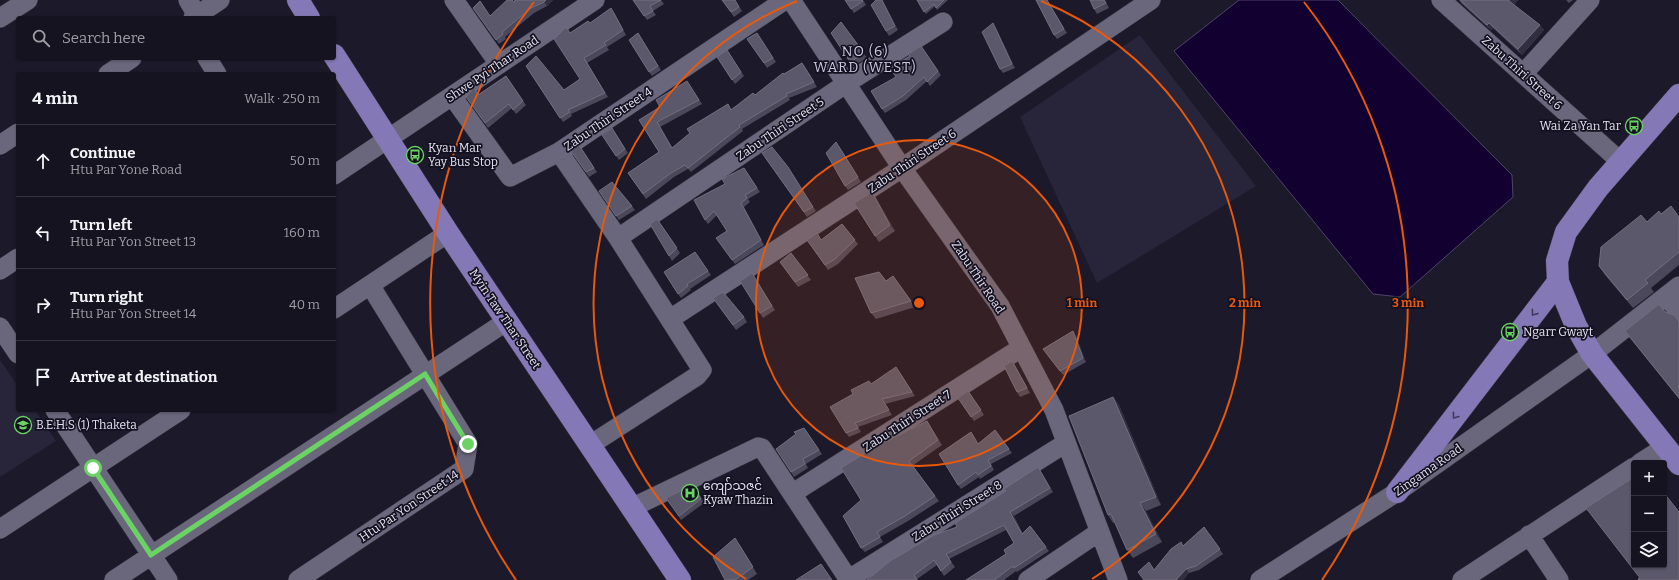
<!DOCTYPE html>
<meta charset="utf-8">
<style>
:root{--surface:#151320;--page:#1e1c29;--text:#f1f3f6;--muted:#9d9ea5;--line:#34323e}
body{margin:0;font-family:Bitter,"Noto Sans Myanmar",serif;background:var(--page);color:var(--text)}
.controls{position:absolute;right:12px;bottom:12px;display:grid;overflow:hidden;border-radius:4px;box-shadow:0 1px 3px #0004}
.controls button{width:36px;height:36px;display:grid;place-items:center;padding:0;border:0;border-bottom:1px solid var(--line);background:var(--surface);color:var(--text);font:20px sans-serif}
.stop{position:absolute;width:12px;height:12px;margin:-9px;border:3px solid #6ad364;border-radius:50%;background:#fff}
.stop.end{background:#6ad364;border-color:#fff;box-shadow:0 1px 4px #0008}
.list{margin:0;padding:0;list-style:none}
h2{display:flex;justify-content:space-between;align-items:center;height:52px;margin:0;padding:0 16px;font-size:17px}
h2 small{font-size:13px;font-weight:400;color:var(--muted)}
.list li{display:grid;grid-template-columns:26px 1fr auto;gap:12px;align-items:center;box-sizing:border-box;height:72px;padding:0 16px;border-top:1px solid var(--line)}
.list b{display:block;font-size:15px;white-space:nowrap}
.list p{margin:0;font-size:13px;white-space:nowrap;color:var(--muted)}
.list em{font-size:13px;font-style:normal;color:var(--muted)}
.icon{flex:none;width:22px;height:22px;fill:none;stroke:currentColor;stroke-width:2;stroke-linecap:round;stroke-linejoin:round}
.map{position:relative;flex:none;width:1679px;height:580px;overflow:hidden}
.search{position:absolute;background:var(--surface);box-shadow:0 1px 3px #0004;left:16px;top:16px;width:320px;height:44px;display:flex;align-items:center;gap:10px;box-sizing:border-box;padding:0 14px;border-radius:4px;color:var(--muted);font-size:15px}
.panel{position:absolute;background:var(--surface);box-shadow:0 1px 3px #0004;left:16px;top:72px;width:320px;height:340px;border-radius:4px}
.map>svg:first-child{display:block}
</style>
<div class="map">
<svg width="1679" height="580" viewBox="0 0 1679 580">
<rect width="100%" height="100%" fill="#1c192a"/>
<path fill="#28243a" d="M1140 35 1256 186 1097 283 1020 117Z
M0 360 18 386V410H35L56 441 0 477Z"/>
<path fill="#120031" stroke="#51446a" d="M1239 0H1338L1512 175 1513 197 1400 297 1373 294 1174 51Z"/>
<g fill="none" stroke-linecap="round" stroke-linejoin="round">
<g stroke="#383543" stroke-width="20">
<path id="minor" d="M188 0 197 15
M454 0 499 64
M791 0 902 168 1000 306 1054 410 1118 580
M1441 0 1621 162
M0 18 28 0
M193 18 220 0
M207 58 217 74
M108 74 132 58
M1523 74 1590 0
M452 96 510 177 559 152 785 0
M0 145 18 133
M559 152 618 238 702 370 697 376 590 445
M334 175 595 0
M618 238 847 83 943 22
M0 270 18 258
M1666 296 1679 312
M334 309 448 233
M670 319 902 168 1151 0
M0 327 18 354
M55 410 168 580
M1640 463 1665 447
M793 493 1021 348
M631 508 758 447 762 448 849 580
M0 529 181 410
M1529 535 1559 580
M849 579 1066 443
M114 580 507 321
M298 580 464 469 468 444 370 285
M1028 580 1099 532
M1260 580 1397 492 1592 354 1679 286
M1462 580 1634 467"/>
</g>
<g stroke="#383543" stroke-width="23">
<path id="major" d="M298 0 309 18
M334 55 448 233 680 580
M1679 95 1598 188 1566 232 1557 261 1558 282 1576 326 1592 354 1679 464
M1397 492 1558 282"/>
</g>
<use href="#minor" stroke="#6a677c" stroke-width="19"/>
<use href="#major" stroke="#8578b6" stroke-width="22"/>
</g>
<path fill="#4c485b" d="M553 0 547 6 534 13 505 37 506 39 499 44 473 8 490 16 514 2Z
M633 0H661L664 4 653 11 656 15 647 20Z
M722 0H735L742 11 734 17Z
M845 0H863L866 5 854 13Z
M882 0 898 30 889 36 886 31Z
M917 0H948L937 10 935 6 926 14Z
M1047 0 1067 33 1057 39 1054 35Z
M1105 0 1109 8 1097 14 1094 9Z
M1459 0H1518L1514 5 1540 25 1544 30 1522 55 1493 28 1491 30 1461 3Z
M1566 0H1573L1569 3Z
M614 12 626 35 607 47 609 50 587 63 608 97 571 114 572 116 563 122 526 66 564 90 580 79 590 23Z
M841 22 867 58 853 66 831 33Z
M996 28 1015 68 1003 73 1000 69Z
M638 33 661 70 652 76 649 72Z
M757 33 776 62 767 68 747 39Z
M921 46 941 75 930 86 927 81 906 100 885 113 882 109 896 77 910 56Z
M727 50 744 76 735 84 717 57Z
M802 63 817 87 789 98 790 100 742 129 743 131 691 172 688 169 674 177 646 199 628 173 659 152 639 120 660 107 687 81 702 104 660 127 672 148 731 109 755 95 784 74Z
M506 76 526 105 516 114 512 108 488 128 466 97 478 95Z
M615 133 628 153 619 160 602 135Z
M579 145 597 172 589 177 571 151Z
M839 146 861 182 848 190 845 186Z
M772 147 816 211 807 217 762 153Z
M744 168 760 192 748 199 750 202 744 207 764 245 735 264 716 238 727 231 717 215 708 224 705 220 725 184Z
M599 191 632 206 635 210 619 220Z
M872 192 876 198 895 231 879 242 875 236Z
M1661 214 1679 217V265L1651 288 1654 292 1633 308 1605 275 1599 266 1647 222Z
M657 219 680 253 672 261 669 256Z
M842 224 858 244 838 264 828 270 807 240H822Z
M695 252 711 275 690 289 691 290 681 298 678 294Z
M791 253 811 280 798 287 780 262Z
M893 276 915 307 876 319 871 313 886 281Z
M754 277 775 310 763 318 760 313Z
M713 298 744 317 747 322 736 330Z
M1665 312 1679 321V399L1630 338 1625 331Z
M1076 336 1086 362 1063 375 1046 353Z
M1012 361 1015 365 1030 393 1020 397 1017 392Z
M899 371 915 396 885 404 892 415 858 427 861 432 849 437 846 433 871 384Z
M968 391 984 415 974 421 958 398Z
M1113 397 1119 405 1161 505 1146 511 1162 542 1133 558 1127 550 1115 522 1113 523 1108 515Z
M927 421 942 445 912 466 939 501 908 521 880 537 883 542 865 552 861 548V500L885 442Z
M804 428 822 454 806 464 808 468 794 477 791 472 796 434Z
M995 430 1012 453 991 464 994 470 980 479 979 477 961 489 958 485 971 432 978 444Z
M1038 467 1053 492 1014 516 1023 534 1030 526 1049 551 1017 572 1016 571 1004 580H966L1006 554 1014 543 1006 530 949 559 955 567 944 576 937 565 917 579 918 580H867L957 527Z
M696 489 704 503 681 520 666 498Z
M1204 527 1223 554 1199 570 1189 573 1183 580H1144L1154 570 1183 546Z
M739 544 757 574 748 580H725Z"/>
<path fill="#322e41" d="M546 0H553L547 6 544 2Z
M882 0 898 30 895 26Z
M1047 0 1067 33 1064 29Z
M1509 0H1518L1513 6 1509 1Z
M611 8 614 12 626 35 623 30Z
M993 23 996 28 1015 68 1012 64Z
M1489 23 1493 28 1491 30 1487 25Z
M1540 25 1544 30 1522 55 1518 49Z
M872 192 876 198 895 231 890 225Z
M741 203 744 207 764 245 761 240Z
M1073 331 1076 336 1086 362 1083 358Z
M1012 361 1015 365 1030 393 1027 388Z
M1113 397 1119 405 1161 505 1156 497Z
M693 485 696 489 704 503 701 499Z
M1140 503 1146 511 1162 542 1156 534Z
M1010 512 1014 516 1025 539 1022 534Z
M1186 569 1189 573 1183 580H1176Z"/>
<path fill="#5c586b" stroke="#726e80" d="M507 0H512L514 2 515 0H546L544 2 531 8 502 32 503 34 496 40 473 8 480 1 490 16Z
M633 0H661L650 6 653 11 644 16Z
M722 0H735L739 7 731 12Z
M845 0H862L863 1 851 9Z
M876 0H882L895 26 886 31 871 5Z
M917 0H944L936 8 934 4 924 12Z
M1036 0H1047L1064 29 1054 35Z
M1090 0H1104L1106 3 1094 9Z
M1460 0H1509V1L1540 25 1518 49 1489 23 1487 25Z
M611 8 623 30 604 43 606 45 584 58 605 93 568 110 570 112 560 118 526 66 536 56 564 90 580 79 554 39 566 27 570 33 588 21 590 23Z
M841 22 864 53 850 62 831 33Z
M993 23 1012 64 1000 69 982 32Z
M638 33 658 66 649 72 629 40Z
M757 33 773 58 764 63 747 39Z
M921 46 938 71 927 82 924 77 903 96 882 109 871 91 896 77 890 68 910 56 908 54Z
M727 50 741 72 732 80 717 57Z
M802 63 814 82 786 94 787 96 739 125 740 127 688 168 685 165 671 173 643 194 628 173 659 152 639 120 660 107 656 100 687 81 699 100 657 122 672 148 690 133 687 129 728 104 731 110 753 93 755 95 783 73 784 74Z
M506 76 523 101 513 110 509 104 485 123 466 97 474 88 478 95Z
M612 128 625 149 616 156 602 135Z
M836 142 858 177 845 186 826 153Z
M579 145 594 168 586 172 571 151Z
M772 147 788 167 813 207 804 212 762 153Z
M744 168 757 188 745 195 747 198 741 203 761 240 732 260 716 238 727 231 714 211 705 220 694 200 725 184 722 179Z
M612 182 632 206 616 216 599 191Z
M872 192 890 225 875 236 854 203Z
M1671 206 1679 217V252L1645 280 1648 283 1627 300 1599 266 1601 247 1641 215 1647 222 1659 211 1661 214Z
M657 219 677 248 669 256 650 224Z
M842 224 855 240 835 259 825 265 807 240 817 233 821 240Z
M695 252 708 271 687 284 688 286 678 294 664 272Z
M791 253 808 275 795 282 780 262Z
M879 272 886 281 893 276 911 301 871 313 855 278Z
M752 273 772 306 760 313 740 281Z
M723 292 744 317 733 325 713 298Z
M1659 304 1665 312 1674 315 1679 321V398L1625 331Z
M1073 331 1083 358 1060 371 1043 349Z
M1012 361 1027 388 1017 392 1004 366Z
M896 367 912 392 882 399 889 410 855 423 858 428 846 433 830 407 853 394 851 390 869 381 871 384Z
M968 391 981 410 971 417 958 398Z
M1113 397 1156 497 1140 503 1156 534 1127 550 1111 514 1108 515 1069 416Z
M927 421 938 440 909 461 935 496 905 516 877 532 880 537 861 548 843 516 861 500 841 468 885 441V442Z
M804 428 819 450 803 459 805 464 791 472 776 449 796 434 794 432Z
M995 430 1009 449 988 460 991 466 978 475 976 472 958 485 939 454 971 432 978 444Z
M1038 467 1050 488 1010 512 1022 534 1030 526 1046 547 1014 568 1013 566 994 580H966L1006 554 1004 550 1014 543 1004 525 946 554 951 562 941 571 934 560 914 575 917 580H867L890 561 934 535 957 527 955 523 1006 491 1004 489 1010 485Z
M1634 477V565H1664V493L1679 512V580H1639L1638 579 1640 578 1586 508Z
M693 485 701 499 679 516 666 498Z
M1204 527 1220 549 1196 566 1186 569 1176 580H1144L1138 572 1149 562 1154 570 1171 549 1181 542 1183 546Z
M735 538 753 567 735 580H725L713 557Z
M821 564 832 580H796Z"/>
<defs><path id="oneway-chevron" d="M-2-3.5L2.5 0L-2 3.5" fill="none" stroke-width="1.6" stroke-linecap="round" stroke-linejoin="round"/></defs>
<g stroke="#413a5c">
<use href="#oneway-chevron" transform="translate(1534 313) rotate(127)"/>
<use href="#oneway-chevron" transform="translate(1455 416) rotate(127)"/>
</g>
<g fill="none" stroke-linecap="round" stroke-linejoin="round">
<path stroke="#6ad364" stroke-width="5" d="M93 468 151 555 425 374 468 444"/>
</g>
<circle cx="919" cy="303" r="163" fill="#e8590c" fill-opacity=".12"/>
<g fill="none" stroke="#e8590c" stroke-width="2">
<circle cx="919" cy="303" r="163"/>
<path d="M746 579A326 326 0 0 1 797 1M1041 1A326 326 0 0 1 1092 579"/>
<path d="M516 580A489 489 0 0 1 534 2M1304 2A489 489 0 0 1 1322 580"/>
</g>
<defs>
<g id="bus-ring" transform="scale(0.9)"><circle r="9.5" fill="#131020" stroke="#6ad364" stroke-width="1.5"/><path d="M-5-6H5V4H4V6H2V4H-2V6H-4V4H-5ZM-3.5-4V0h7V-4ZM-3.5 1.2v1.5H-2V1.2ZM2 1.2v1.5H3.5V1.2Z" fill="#6ad364"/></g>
<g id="school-ring" transform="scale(0.9)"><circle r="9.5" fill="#131020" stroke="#6ad364" stroke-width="1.5"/><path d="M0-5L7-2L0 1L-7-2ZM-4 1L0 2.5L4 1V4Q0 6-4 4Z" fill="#6ad364"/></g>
<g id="hospital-ring" transform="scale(0.9)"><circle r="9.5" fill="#131020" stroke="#6ad364" stroke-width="1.5"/><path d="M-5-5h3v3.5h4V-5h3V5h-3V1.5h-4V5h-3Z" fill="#6ad364"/></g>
</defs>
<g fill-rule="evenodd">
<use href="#bus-ring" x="1634" y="126"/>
<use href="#bus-ring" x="415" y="155"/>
<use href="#bus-ring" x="1510" y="332"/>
<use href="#school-ring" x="23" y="425"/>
<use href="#hospital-ring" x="690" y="493"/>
</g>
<g text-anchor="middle" stroke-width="3.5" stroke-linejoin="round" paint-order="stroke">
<g font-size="12" fill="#e5e3f0" stroke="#131020">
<text transform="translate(492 69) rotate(-34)" y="4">Shwe Pyi Thar Road</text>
<text transform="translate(1522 73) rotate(42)" y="4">Zabu Thiri Street 6</text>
<text transform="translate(608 119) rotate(-34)" y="4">Zabu Thiri Street 4</text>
<text transform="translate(780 129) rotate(-34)" y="4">Zabu Thiri Street 5</text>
<text transform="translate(912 161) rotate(-34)" y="4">Zabu Thiri Street 6</text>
<text transform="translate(978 277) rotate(56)" y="4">Zabu Thir Road</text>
<text transform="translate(505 319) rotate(56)" y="4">Myin Taw Thar Street</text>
<text transform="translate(907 421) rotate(-33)" y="4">Zabu Thiri Street 7</text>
<text transform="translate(1428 470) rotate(-35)" y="4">Zingama Road</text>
<text transform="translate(409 506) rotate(-34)" y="4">Htu Par Yon Street 14</text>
<text transform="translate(957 511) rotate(-32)" y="4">Zabu Thiri Street 8</text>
</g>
<g font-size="12" fill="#e5e3f0" stroke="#131020" text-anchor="start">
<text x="1621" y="130" text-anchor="end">Wai Za Yan Tar</text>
<text x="428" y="152">Kyan Mar<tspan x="428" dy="14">Yay Bus Stop</tspan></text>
<text x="1523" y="336">Ngarr Gwayt</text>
<text x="36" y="429">B.E.H.S (1) Thaketa</text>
<text x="703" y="490">ကျော်သဇင်<tspan x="703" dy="14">Kyaw Thazin</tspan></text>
</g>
<g font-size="14" letter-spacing="1" fill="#cbc7df" stroke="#131020">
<text x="865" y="56">NO (6)<tspan x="865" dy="16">WARD (WEST)</tspan></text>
</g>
</g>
<circle cx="919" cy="303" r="6" fill="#e8590c" stroke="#131020" stroke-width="2"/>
<g font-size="12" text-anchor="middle" font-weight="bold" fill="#e8590c" stroke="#131020" stroke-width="3.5" stroke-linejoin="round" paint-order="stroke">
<text x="1082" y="307">1 min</text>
<text x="1245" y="307">2 min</text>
<text x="1408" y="307">3 min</text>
</g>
</svg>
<div class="controls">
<button>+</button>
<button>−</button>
<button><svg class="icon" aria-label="layers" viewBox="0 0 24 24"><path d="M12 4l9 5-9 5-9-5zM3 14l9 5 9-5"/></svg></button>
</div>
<div class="stop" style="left:93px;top:468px"></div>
<div class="stop end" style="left:468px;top:444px"></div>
<div class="search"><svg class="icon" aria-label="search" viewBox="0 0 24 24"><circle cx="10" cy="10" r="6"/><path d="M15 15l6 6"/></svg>Search here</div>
<section class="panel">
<h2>4 min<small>Walk · 250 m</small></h2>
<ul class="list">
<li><svg class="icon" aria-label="ahead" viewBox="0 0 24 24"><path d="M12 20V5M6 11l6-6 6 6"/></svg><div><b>Continue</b><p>Htu Par Yone Road</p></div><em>50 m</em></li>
<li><svg class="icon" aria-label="left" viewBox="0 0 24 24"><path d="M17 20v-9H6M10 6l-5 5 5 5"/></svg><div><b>Turn left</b><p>Htu Par Yon Street 13</p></div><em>160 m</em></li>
<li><svg class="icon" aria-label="right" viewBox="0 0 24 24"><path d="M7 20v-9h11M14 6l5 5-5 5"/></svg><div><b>Turn right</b><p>Htu Par Yon Street 14</p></div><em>40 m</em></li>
<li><svg class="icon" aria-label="arrive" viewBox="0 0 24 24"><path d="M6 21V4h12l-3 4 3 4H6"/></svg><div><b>Arrive at destination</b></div></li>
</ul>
</section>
</div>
